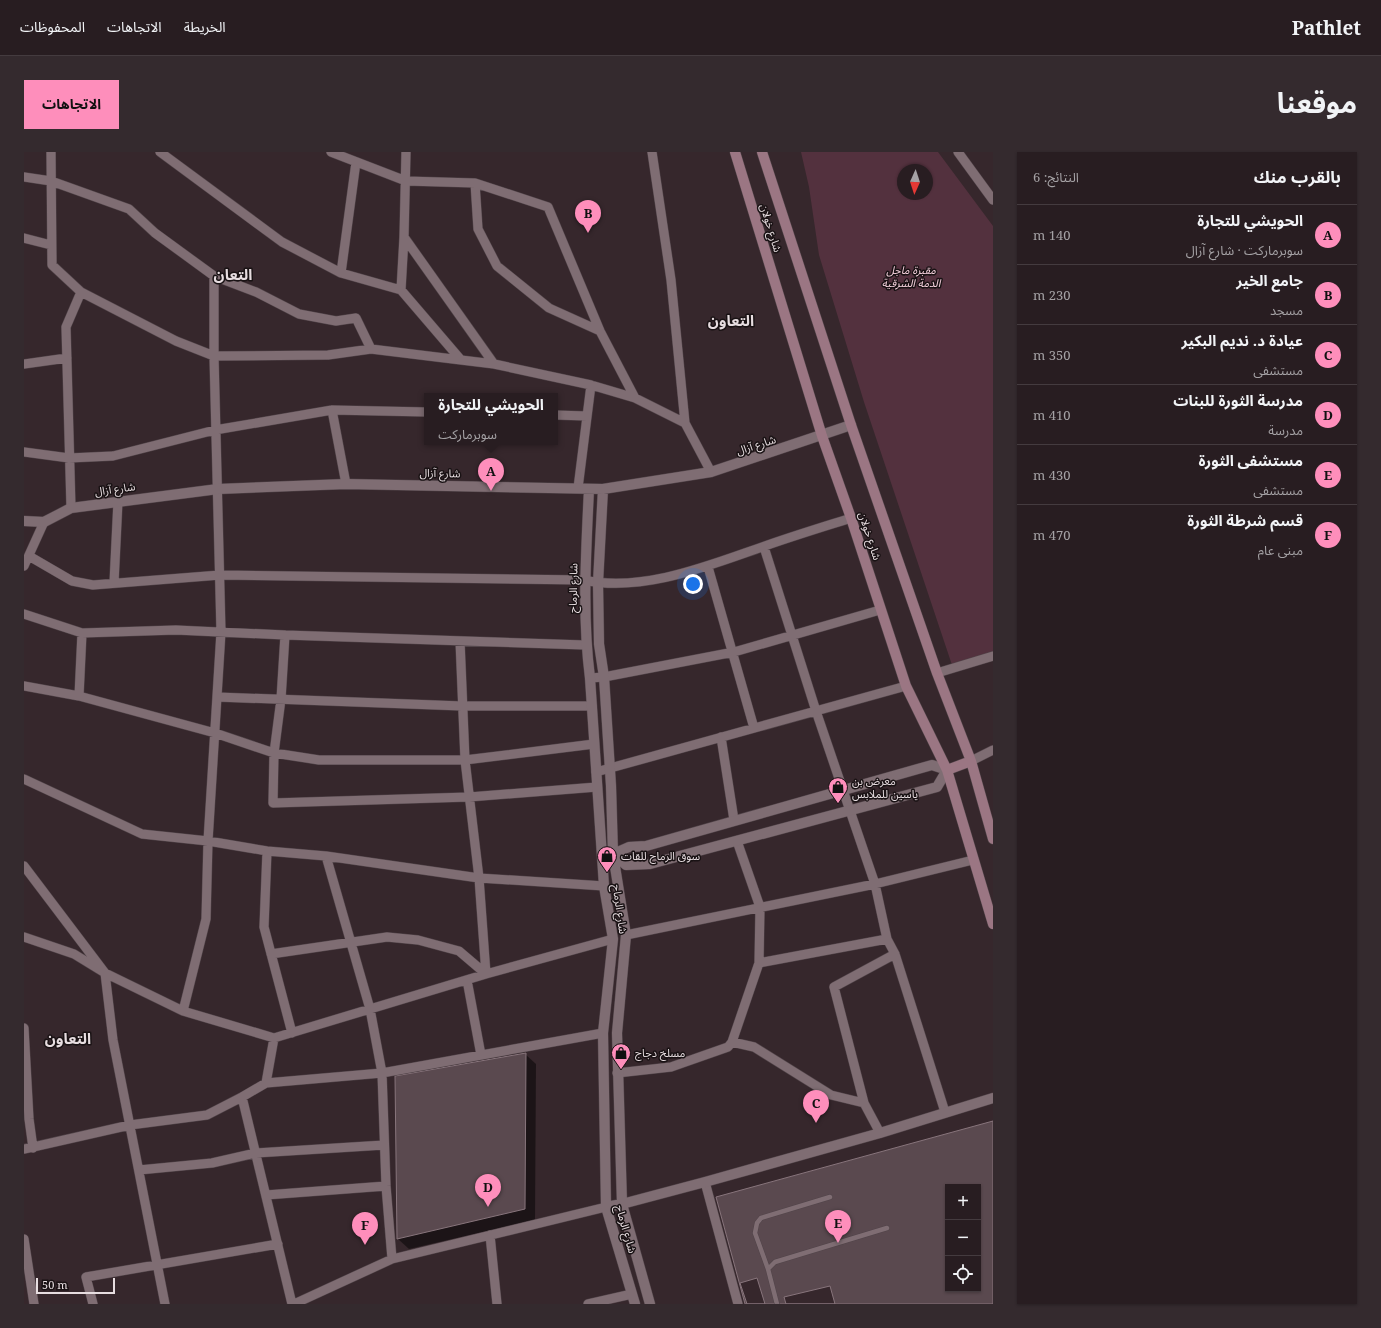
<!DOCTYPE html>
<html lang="ar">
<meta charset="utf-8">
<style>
:root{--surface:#281d21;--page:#342a2e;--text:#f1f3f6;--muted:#a5a2a5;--line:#443b3f;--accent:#fe8ebb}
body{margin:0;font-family:"Noto Serif","Noto Sans Arabic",serif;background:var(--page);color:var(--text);direction:rtl}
.controls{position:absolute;right:12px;bottom:12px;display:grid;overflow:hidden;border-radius:0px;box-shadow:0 1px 3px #0004}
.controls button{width:36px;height:36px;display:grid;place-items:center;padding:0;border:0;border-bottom:1px solid var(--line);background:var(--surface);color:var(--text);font:20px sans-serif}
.compass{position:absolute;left:873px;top:12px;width:36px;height:36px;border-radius:50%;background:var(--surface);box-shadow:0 1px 3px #0004;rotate:183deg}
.scale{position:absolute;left:12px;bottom:10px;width:79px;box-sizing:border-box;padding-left:4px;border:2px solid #e7dde0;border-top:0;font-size:11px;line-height:14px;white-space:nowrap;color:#e7dde0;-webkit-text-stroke:3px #191214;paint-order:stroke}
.you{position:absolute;left:669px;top:432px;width:14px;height:14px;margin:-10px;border:3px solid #fff;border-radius:50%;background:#1a73e8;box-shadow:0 0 0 6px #1a73e833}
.badge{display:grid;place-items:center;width:26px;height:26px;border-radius:50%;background:var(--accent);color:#111;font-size:13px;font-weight:700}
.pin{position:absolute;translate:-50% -33px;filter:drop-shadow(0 1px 2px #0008)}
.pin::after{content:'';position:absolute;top:21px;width:14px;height:12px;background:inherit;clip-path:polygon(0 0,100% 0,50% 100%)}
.popup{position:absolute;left:400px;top:241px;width:134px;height:52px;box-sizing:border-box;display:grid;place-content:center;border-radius:0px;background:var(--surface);filter:drop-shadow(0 1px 3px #0005);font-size:13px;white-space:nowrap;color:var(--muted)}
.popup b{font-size:15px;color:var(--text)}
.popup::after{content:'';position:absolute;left:50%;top:100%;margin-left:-8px;border:8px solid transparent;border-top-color:var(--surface)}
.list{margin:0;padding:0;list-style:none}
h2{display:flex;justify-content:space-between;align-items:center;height:52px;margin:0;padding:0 16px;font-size:17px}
h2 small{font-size:13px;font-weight:400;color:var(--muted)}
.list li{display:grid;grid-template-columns:26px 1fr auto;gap:12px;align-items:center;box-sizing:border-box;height:60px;padding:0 16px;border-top:1px solid var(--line)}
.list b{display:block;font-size:15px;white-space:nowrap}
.list p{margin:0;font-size:13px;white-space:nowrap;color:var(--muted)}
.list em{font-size:13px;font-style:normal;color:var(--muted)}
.icon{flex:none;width:22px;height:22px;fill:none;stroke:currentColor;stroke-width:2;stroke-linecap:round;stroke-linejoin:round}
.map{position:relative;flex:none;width:969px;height:1152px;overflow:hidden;direction:ltr;border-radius:0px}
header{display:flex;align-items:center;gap:24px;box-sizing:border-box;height:56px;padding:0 20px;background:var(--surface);border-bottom:1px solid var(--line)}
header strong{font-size:19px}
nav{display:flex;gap:22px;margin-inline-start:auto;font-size:14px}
.intro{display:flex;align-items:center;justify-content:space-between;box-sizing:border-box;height:96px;padding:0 24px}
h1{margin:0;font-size:28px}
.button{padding:10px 18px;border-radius:0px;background:var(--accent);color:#111;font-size:14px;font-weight:700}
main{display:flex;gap:24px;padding:0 24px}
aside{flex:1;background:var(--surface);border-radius:0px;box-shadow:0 1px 3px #0004}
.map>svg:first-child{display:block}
</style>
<header>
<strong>Pathlet</strong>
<nav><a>الخريطة</a><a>الاتجاهات</a><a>المحفوظات</a></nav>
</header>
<div class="intro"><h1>موقعنا</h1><a class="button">الاتجاهات</a></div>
<main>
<aside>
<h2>بالقرب منك<small>النتائج: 6</small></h2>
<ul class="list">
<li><span class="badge">A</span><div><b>الحويشي للتجارة</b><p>سوبرماركت · شارع آزال</p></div><em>140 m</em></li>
<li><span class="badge">B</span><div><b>جامع الخير</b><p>مسجد</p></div><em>230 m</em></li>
<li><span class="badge">C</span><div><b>عيادة د. نديم البكير</b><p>مستشفى</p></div><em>350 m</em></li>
<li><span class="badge">D</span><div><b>مدرسة الثورة للبنات</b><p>مدرسة</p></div><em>410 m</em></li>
<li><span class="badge">E</span><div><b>مستشفى الثورة</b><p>مستشفى</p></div><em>430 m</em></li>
<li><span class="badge">F</span><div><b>قسم شرطة الثورة</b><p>مبنى عام</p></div><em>470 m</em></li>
</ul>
</aside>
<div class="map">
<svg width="969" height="1152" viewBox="0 0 969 1152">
<rect width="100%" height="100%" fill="#36272c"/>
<path fill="#53313e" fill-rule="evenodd" d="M777 0H914L969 74V501L928 513 840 250 795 103 785 35ZM879 18H903V42H879Z"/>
<path fill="#0007" d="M501 902 512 912 511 1068 385 1097 374 1087 372 925Z"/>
<path fill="#5a494f" stroke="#88757c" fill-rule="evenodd" d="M502 901 501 1057 373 1087 371 924Z
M969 969V1152H721L692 1045ZM924 1035H954V1137H924Z
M733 1126 741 1152H723L716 1131Z
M806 1134 811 1152H762L760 1145Z"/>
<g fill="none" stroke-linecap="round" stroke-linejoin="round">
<g stroke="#52454a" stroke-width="5.5">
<path id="service" d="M744 1117 751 1110 863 1076
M753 1152 744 1117 731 1081 733 1071 737 1066 806 1045"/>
</g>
<g stroke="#52454a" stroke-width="10">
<path id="minor" d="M27 0 28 113 57 140 152 189 190 204 304 203 347 197 437 208
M136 0 258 90 317 121 377 138 437 208 470 212 567 233 611 246 661 271 687 320
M307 0 382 29 451 31 524 55 576 179 611 246
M628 0 647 128 661 271
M934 0 969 48
M0 25 27 29 105 57 131 81 190 124 232 140 275 162 312 169 332 166 347 197
M451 31 454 77 473 114 525 156 576 179
M380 85 470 212
M0 86 27 93
M317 121 332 10
M377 138 380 85 382 0
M0 212 43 206
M308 258 322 332
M531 263 563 264
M0 300 45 306 89 304 191 278 308 258 403 260
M554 336 567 233
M47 356 42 175 57 140
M740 395 792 559 851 732 863 787 871 802 921 960
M5 404 48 429 69 433 196 423 560 428C619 441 686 413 741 394 769 384 799 375 827 366
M0 414 20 370
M684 415 730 576
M90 431 94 349
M0 462 58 481 152 478 261 483 561 493
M261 483 257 547 250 601 249 651 445 645 573 635
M436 489 441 608 455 726 462 822
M913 521 969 504
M566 526 580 525 710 500 856 458
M0 534 55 544 191 581 250 601 295 608H441L570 592
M55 544 58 481
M193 545 438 554H568
M697 585 710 668
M947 609 969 598
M572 620 882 534
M0 627 118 682 184 689 243 699 302 704 455 726 580 734
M243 699 240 775 268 881
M302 704 346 857 358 921 362 1034 368 1107
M0 714 81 821 89 888 141 1152
M602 783 851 732 949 708
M0 785 50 802 81 821 159 859 250 886 462 822 589 787
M247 802 363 785 394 788 435 799 462 822
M735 811 863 787
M443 828 457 903
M159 859 182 767 184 689 197 480 190 204V124
M0 876 5 967 9 996
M708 890 730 895 807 943 840 951
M593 921 647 915 704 895 708 890 735 811 736 755 713 689
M242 931 358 921 579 881
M218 945 268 1152
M856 981 840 951 810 835 871 802
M0 997 106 973 183 963 218 945 242 931 250 886
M115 1018 188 1011 232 1001 360 993
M681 1030 714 1152
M242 1043 362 1034
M466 1083 473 1152
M0 1087 10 1152
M69 1152 62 1125 254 1092
M270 1152 368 1107 582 1055
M564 1152 608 1142"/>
</g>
<g stroke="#52454a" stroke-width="11">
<path id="tertiary" d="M565 337C562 401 558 463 566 526L580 734 589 787 579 881 582 1055 611 1152
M579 337 574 431 575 492 580 525 587 634 589 702 602 783 593 881 598 1052 626 1152
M0 369 20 370 47 356 194 337 322 332 579 337 687 320 827 273
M589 701 602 713 626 712 913 635 923 618 908 613 622 694 605 695 589 702
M582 1055 598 1052 681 1030 856 981 969 946"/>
</g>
<g stroke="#52454a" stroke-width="11">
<path id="secondary" d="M711 0 798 284 827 366 882 534 923 618 969 772
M738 0 827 273 913 521 947 609 969 687
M923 618 947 609"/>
</g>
<use href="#service" stroke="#7f6d73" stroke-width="4.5"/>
<use href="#minor" stroke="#7f6d73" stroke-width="9"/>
<use href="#tertiary" stroke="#7f6d73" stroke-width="10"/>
<use href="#secondary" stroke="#9b7683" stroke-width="10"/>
</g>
<defs>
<g id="shop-pin" transform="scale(1)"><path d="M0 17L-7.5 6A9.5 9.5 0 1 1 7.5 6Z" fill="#fe8ebb" stroke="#191214"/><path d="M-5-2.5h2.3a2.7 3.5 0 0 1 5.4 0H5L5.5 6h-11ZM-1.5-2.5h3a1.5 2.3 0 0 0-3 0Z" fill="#111"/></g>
</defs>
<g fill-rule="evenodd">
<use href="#shop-pin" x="814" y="635"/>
<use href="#shop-pin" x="583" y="704"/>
<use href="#shop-pin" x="597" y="901"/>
</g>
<g text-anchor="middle" stroke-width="3" stroke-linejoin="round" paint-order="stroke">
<g font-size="11" fill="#e7dde0" stroke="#191214">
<text transform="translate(747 76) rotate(73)" y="4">شارع خولان</text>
<text transform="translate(732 293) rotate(-18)" y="4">شارع آزال</text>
<text transform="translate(416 321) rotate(1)" y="4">شارع آزال</text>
<text transform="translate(91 337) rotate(-8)" y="4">شارع آزال</text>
<text transform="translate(846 384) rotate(72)" y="4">شارع خولان</text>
<text transform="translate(549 436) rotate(-89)" y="4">شارع الرماح</text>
<text transform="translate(596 757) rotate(82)" y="4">شارع الرماح</text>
<text transform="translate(602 1077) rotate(74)" y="4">شارع الرماح</text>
</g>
<g font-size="11" font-style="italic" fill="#f7d2de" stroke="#191214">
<text x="887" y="122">مقبرة ماجل<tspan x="887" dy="13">الدمة الشرقية</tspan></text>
</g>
<g font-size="11" fill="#e7dde0" stroke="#191214" text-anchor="start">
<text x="828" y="633">معرض بن<tspan x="828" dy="13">ياسين للملابس</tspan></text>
<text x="597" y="708">سوق الرماح للقات</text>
<text x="611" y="905">مسلخ دجاج</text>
</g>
<g font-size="15" font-weight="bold" fill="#e7dde0" stroke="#191214">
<text x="209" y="128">التعان</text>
<text x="707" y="174">التعاون</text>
<text x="44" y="892">التعاون</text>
</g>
</g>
</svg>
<div class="controls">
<button>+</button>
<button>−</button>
<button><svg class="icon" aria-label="locate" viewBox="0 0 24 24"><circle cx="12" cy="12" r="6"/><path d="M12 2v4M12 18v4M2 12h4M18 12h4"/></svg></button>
</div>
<svg class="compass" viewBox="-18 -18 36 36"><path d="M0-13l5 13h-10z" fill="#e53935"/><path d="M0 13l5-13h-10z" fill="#a5a2a5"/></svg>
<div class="scale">50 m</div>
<div class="you"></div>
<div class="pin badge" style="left:467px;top:339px">A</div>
<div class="popup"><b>الحويشي للتجارة</b>سوبرماركت</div>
<div class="pin badge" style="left:564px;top:81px">B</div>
<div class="pin badge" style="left:792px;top:971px">C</div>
<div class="pin badge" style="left:464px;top:1055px">D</div>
<div class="pin badge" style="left:814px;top:1091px">E</div>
<div class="pin badge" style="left:341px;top:1093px">F</div>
</div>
</main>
